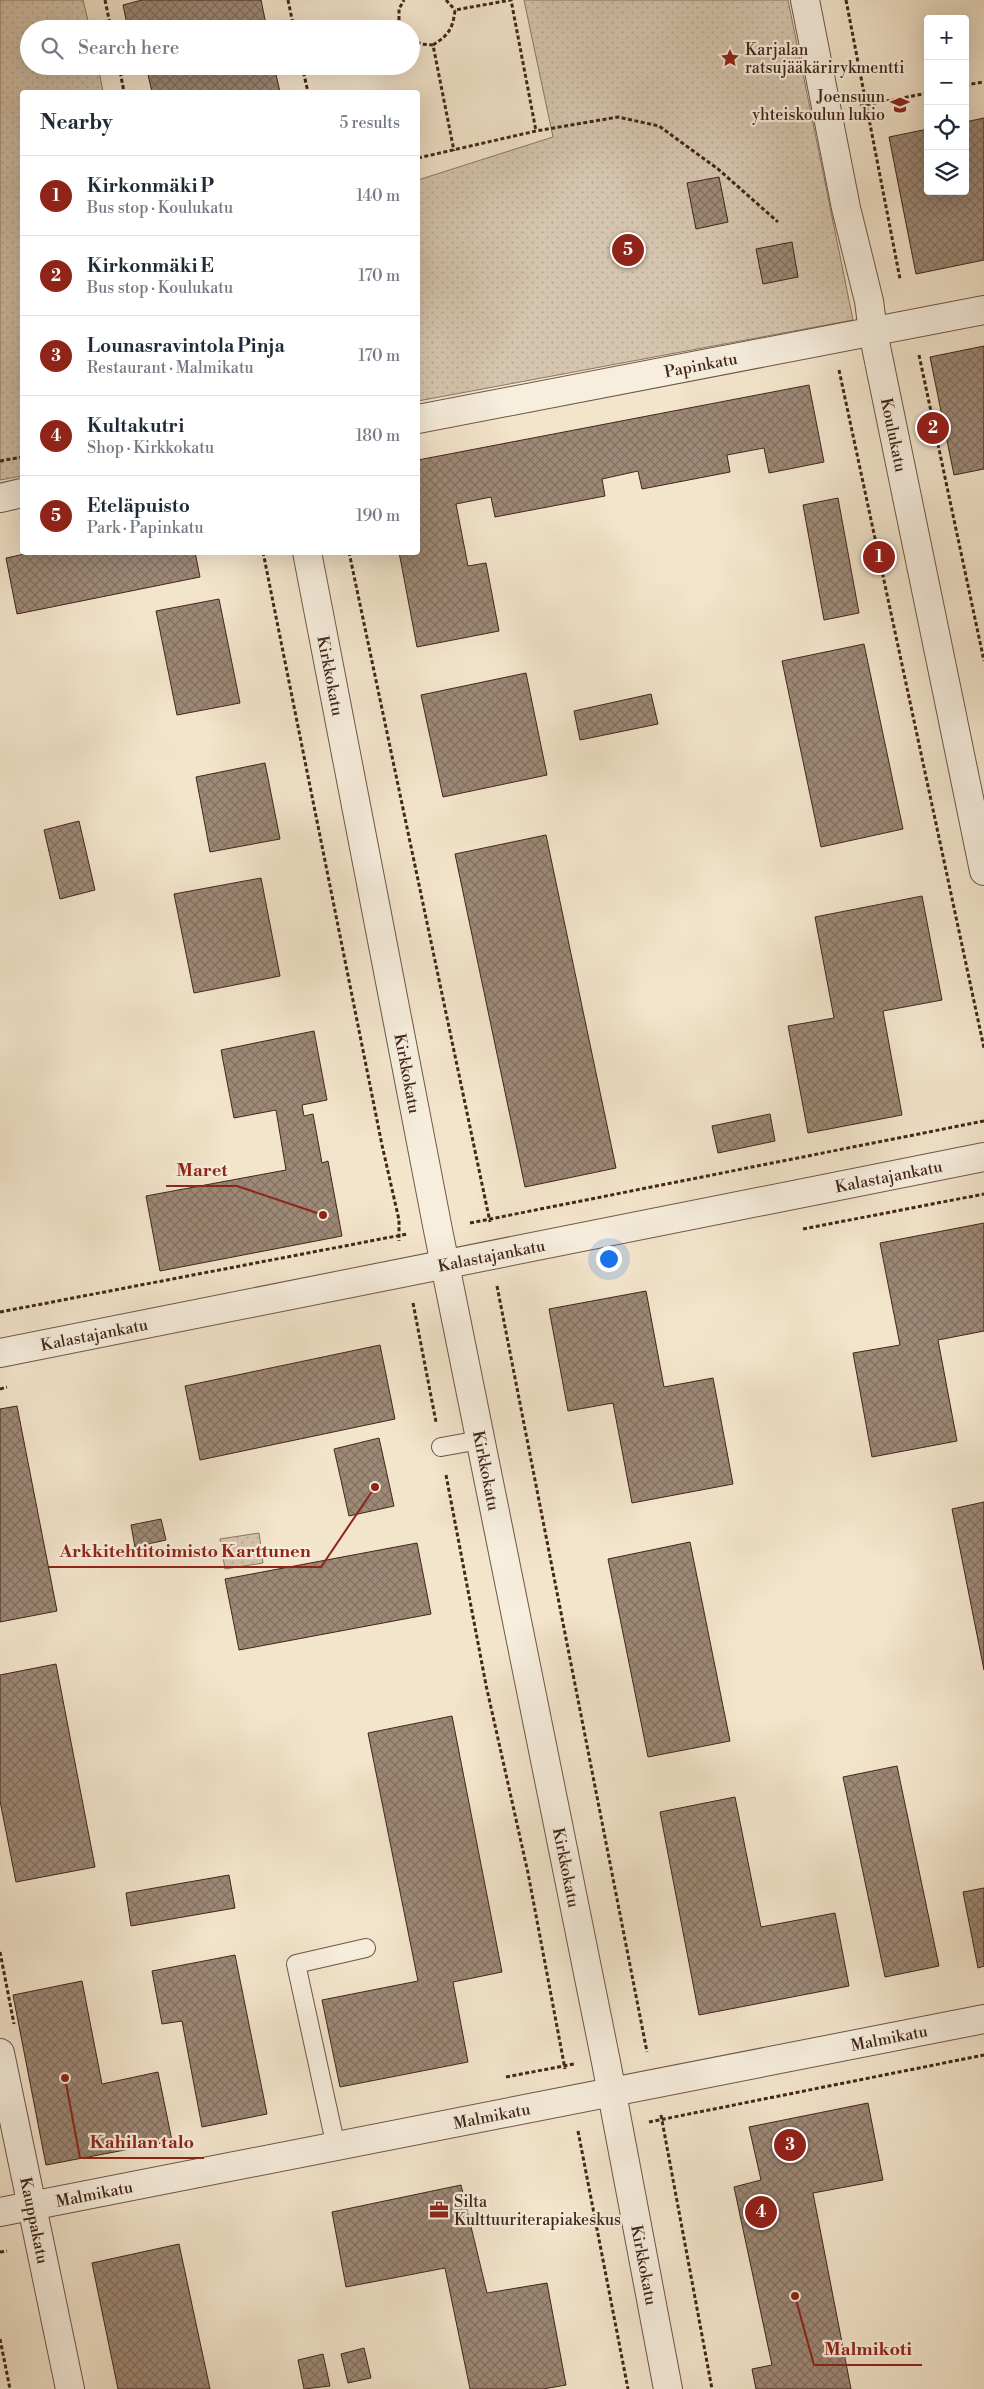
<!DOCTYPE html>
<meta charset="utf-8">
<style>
:root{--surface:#fff;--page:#f6f6f7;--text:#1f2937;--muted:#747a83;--line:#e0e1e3;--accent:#8f2418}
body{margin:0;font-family:"Libre Bodoni",serif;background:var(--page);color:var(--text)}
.controls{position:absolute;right:15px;top:15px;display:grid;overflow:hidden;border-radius:5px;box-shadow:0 5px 20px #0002}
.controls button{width:45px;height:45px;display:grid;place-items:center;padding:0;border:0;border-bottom:1px solid var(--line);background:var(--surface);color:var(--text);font:25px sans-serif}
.you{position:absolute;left:608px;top:1258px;width:18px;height:18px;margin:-12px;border:4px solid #fff;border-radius:50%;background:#1a73e8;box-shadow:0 0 0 8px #1a73e833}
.badge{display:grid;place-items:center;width:32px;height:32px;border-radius:50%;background:var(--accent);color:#fff;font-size:16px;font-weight:700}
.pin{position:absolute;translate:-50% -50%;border:2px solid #fff;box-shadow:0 1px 5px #0006}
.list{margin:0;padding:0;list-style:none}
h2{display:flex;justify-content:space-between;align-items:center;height:65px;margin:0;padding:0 20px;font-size:21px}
h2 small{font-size:16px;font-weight:400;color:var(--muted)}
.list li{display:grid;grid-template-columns:32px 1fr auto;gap:15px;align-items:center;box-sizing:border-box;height:80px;padding:0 20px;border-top:1px solid var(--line)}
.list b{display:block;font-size:19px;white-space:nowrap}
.list p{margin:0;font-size:16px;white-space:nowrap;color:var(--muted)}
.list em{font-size:16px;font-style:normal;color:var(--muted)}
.icon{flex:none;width:28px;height:28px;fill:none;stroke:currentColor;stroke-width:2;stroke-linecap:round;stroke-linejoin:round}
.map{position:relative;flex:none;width:984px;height:2389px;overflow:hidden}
.search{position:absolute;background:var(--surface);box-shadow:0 5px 20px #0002;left:20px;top:20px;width:400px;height:55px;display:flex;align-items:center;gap:12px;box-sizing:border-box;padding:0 18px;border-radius:28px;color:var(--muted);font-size:19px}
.panel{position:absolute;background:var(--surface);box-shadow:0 5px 20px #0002;left:20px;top:90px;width:400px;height:465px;border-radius:5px}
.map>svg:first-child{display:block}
</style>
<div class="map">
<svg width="984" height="2389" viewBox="0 0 984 2389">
<defs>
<pattern id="park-dots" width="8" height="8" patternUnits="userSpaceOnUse" patternTransform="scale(1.25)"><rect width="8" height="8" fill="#d5c5ae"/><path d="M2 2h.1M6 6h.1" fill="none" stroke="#b8a995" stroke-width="1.8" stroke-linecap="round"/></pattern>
<pattern id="building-cross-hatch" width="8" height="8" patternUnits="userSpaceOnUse" patternTransform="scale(1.25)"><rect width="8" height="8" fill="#9e8977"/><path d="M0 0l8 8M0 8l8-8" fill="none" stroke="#827061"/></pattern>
</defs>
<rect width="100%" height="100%" fill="#f3e5cc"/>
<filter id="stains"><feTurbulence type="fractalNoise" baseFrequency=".004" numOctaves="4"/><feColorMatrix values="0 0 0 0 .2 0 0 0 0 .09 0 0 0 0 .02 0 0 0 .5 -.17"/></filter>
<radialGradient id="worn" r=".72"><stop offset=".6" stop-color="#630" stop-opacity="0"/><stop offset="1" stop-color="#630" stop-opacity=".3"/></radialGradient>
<path fill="url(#park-dots)" stroke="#8c7664" d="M0 0H83L90 29H29V66H98L103 92H22V476L0 480Z
M524 0H788L853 320 418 401V180L553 137Z
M259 1533 263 1563 225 1569 220 1539Z"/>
<path fill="url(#building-cross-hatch)" stroke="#42261a" d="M142 0H261L267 29H128L123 5Z
M146 66H274L280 92H152Z
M984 118V260L916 274 889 137 928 129V191H965V122Z
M719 177 728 222 696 229 687 183Z
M792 242 798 277 763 284 756 249Z
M984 346V469L954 475 930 357Z
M809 385 824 462 769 473 764 448 727 455 730 472 642 489 638 471 602 479 605 496 495 517 491 497 456 504 468 566 486 563 499 631 417 647 399 552H418V460Z
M838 498 859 613 824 620 803 505Z
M34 552H195L200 577 17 614 6 558Z
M219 599 240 703 177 715 156 611Z
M864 644 903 829 821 847 782 661Z
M526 673 547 775 443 797 421 695Z
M651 694 658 724 580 740 574 711Z
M265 763 280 839 210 852 196 777Z
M79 821 95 890 60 899 44 830Z
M546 835 616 1168 525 1187 455 854Z
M261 878 280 976 194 993 174 894Z
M922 896 942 1000 883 1011 902 1115 808 1133 788 1026 834 1018 815 917Z
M314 1031 327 1100 302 1105 304 1116 313 1114 322 1163 328 1161 342 1236 160 1271 146 1196 286 1170 276 1110 234 1118 221 1050Z
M770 1114 775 1141 718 1153 712 1126Z
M984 1223V1331L938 1340 957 1441 872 1457 853 1353 900 1345 880 1243Z
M646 1291 664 1387 713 1378 733 1484 632 1503 613 1403 568 1411 549 1309Z
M380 1345 395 1419 200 1460 185 1386Z
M17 1406 57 1611 0 1622V1409Z
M379 1438 394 1506 349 1516 334 1449Z
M984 1502V1670L952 1509Z
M161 1519 166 1540 135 1547 131 1525Z
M690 1542 730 1741 648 1757 608 1559Z
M417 1543 431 1614 239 1650 225 1579Z
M56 1664 95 1867 16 1882 0 1801V1675Z
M452 1716 502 1972 453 1982 468 2062 340 2087 322 2000 418 1981 368 1733Z
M897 1766 939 1966 885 1977 843 1777Z
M735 1797 761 1927 835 1913 849 1986 699 2015 660 1812Z
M229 1875 235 1908 131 1926 126 1893Z
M984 1888V1966L978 1968 963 1892Z
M235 1955 267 2114 202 2127 182 2021 162 2024 152 1971Z
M82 1981 102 2084 158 2072 172 2141 46 2165 13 1995Z
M868 2103 883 2180 813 2193 851 2389H756L752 2369 772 2365 734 2187 761 2180 749 2127Z
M461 2185 487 2293 547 2283 566 2385 543 2389H470L445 2268 346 2287 332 2212Z
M179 2244 210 2389H118L92 2263Z
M364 2348 371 2378 348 2383 341 2354Z
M323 2354 330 2386 304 2389 298 2360Z"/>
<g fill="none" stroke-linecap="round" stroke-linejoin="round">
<g stroke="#6e5646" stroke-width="20">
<path id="service" d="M441 1447 480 1440
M336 2147 296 1964 366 1948"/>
</g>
<g stroke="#6e5646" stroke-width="30">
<g id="minor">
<path d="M805 0 846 208 869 301 873 332"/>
<path id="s1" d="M307 552 438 1230 606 2062 668 2389"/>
<path id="s2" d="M0 1353 984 1157"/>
<path id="s3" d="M0 2053 70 2389"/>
<path id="s4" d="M0 2212 984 2019"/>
</g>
</g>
<g stroke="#6e5646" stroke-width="30">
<g id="tertiary">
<path id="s5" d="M873 332 984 871"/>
<path id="s6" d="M418 419 984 310"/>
<path d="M0 498 22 493"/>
</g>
</g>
<path stroke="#42261a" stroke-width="3" stroke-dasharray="4 2.5" stroke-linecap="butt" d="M105 0 111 29
M288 0 294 29
M446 0 455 10
M846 0 900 279
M370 29 399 23V9L404 0
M411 39 421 44 433 45 454 151
M433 45C449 35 453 28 455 10L511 0 536 131
M119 66 124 92
M302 66 308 92
M965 85 984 82
M860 106 928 93
M418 158 536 131 618 117 659 126 718 169 778 222
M919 355 984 661
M839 370 984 1048
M0 461 22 457
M263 552 382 1145 399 1220V1241
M349 552 490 1222
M470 1223 984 1121
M803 1229 984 1194
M497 1286 647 2052
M413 1303 436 1422
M0 1312 407 1234
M0 1389 7 1387
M446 1475 486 1685 528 1873 565 2069
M0 1952 14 2024
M506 2077 574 2064
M661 2115 712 2389
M649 2122 984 2055
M578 2131 628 2389
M0 2252 7 2251
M0 2339 10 2389"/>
<use href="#service" stroke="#f7eede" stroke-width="18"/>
<use href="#minor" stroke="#f7eede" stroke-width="28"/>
<use href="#tertiary" stroke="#f7eede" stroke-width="28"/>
</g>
<defs>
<g id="sight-bare" transform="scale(1.5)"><path d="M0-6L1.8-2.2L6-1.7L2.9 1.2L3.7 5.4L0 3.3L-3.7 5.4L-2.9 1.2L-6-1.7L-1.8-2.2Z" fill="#8f2418" stroke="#f7eede" stroke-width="2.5" paint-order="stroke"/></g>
<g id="school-bare" transform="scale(1.5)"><path d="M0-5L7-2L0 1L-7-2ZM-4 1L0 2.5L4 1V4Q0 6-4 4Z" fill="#8f2418" stroke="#f7eede" stroke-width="2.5" paint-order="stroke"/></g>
<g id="office-bare" transform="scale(1.5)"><path d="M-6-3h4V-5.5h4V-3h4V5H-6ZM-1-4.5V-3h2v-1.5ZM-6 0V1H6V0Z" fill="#8f2418" stroke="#f7eede" stroke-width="2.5" paint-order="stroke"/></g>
</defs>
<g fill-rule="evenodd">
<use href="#sight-bare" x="730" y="58"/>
<use href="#school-bare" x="900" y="105"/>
<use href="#office-bare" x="439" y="2210"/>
</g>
<g text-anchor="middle" stroke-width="4.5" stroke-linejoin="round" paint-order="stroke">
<g font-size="16" fill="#42261a" stroke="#f7eede" text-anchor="start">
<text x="745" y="55">Karjalan<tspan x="745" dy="18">ratsujääkärirykmentti</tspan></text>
<text x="885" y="102" text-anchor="end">Joensuun<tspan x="885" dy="18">yhteiskoulun lukio</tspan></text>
<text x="454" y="2207">Silta<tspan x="454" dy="18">Kulttuuriterapiakeskus</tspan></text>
</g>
<g font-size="16" fill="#42261a" stroke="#f7eede">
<text dy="6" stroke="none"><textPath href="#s6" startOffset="288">Papinkatu</textPath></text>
<text dy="6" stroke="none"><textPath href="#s5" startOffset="105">Koulukatu</textPath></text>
<text dy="6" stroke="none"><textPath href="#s1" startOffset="126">Kirkkokatu</textPath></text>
<text dy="6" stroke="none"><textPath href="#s1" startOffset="531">Kirkkokatu</textPath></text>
<text dy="6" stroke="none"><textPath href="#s2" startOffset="906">Kalastajankatu</textPath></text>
<text dy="6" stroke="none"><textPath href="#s2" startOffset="501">Kalastajankatu</textPath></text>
<text dy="6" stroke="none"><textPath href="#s2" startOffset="96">Kalastajankatu</textPath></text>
<text dy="6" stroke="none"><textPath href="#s1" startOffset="936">Kirkkokatu</textPath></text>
<text dy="6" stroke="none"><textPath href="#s1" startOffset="1341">Kirkkokatu</textPath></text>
<text dy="6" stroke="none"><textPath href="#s4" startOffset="906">Malmikatu</textPath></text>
<text dy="6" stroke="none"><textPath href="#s4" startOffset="501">Malmikatu</textPath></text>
<text dy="6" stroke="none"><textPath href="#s4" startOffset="96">Malmikatu</textPath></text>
<text dy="6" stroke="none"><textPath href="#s3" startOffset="171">Kauppakatu</textPath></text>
<text dy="6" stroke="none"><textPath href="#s1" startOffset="1746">Kirkkokatu</textPath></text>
</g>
</g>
<path fill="none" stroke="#8f2418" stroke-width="2" d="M323 1215L237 1186H166M375 1487L321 1567H49M65 2078L80 2158H204M795 2296L814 2365H922"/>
<g fill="#8f2418" stroke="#f7eede" stroke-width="2">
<circle cx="323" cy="1215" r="5"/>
<circle cx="375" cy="1487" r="5"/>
<circle cx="65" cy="2078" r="5"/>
<circle cx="795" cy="2296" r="5"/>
</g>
<g font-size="18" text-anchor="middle" font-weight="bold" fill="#8f2418" stroke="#f7eede" stroke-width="4.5" stroke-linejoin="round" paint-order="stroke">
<text x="202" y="1176">Maret</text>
<text x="185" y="1557">Arkkitehtitoimisto Karttunen</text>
<text x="142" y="2148">Kahilan talo</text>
<text x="868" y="2355">Malmikoti</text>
</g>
<rect width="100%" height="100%" filter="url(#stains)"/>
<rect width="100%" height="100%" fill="url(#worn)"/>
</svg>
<div class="controls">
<button>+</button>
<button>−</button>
<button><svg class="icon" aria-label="locate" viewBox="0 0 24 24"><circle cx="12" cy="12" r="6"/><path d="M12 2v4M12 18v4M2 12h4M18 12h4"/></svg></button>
<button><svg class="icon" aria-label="layers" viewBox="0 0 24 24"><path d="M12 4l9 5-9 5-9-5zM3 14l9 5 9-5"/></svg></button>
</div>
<div class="you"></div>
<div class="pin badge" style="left:879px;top:557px">1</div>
<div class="pin badge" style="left:933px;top:428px">2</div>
<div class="pin badge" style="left:790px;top:2145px">3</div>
<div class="pin badge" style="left:761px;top:2212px">4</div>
<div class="pin badge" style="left:628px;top:250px">5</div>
<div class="search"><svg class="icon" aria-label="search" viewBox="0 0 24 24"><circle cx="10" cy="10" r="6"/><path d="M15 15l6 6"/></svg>Search here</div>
<section class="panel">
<h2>Nearby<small>5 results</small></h2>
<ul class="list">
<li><span class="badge">1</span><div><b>Kirkonmäki P</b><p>Bus stop · Koulukatu</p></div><em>140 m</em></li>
<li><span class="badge">2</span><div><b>Kirkonmäki E</b><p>Bus stop · Koulukatu</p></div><em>170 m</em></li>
<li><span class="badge">3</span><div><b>Lounasravintola Pinja</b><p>Restaurant · Malmikatu</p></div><em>170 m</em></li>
<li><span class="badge">4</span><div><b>Kultakutri</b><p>Shop · Kirkkokatu</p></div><em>180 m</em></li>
<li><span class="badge">5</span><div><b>Eteläpuisto</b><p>Park · Papinkatu</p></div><em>190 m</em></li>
</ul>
</section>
</div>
